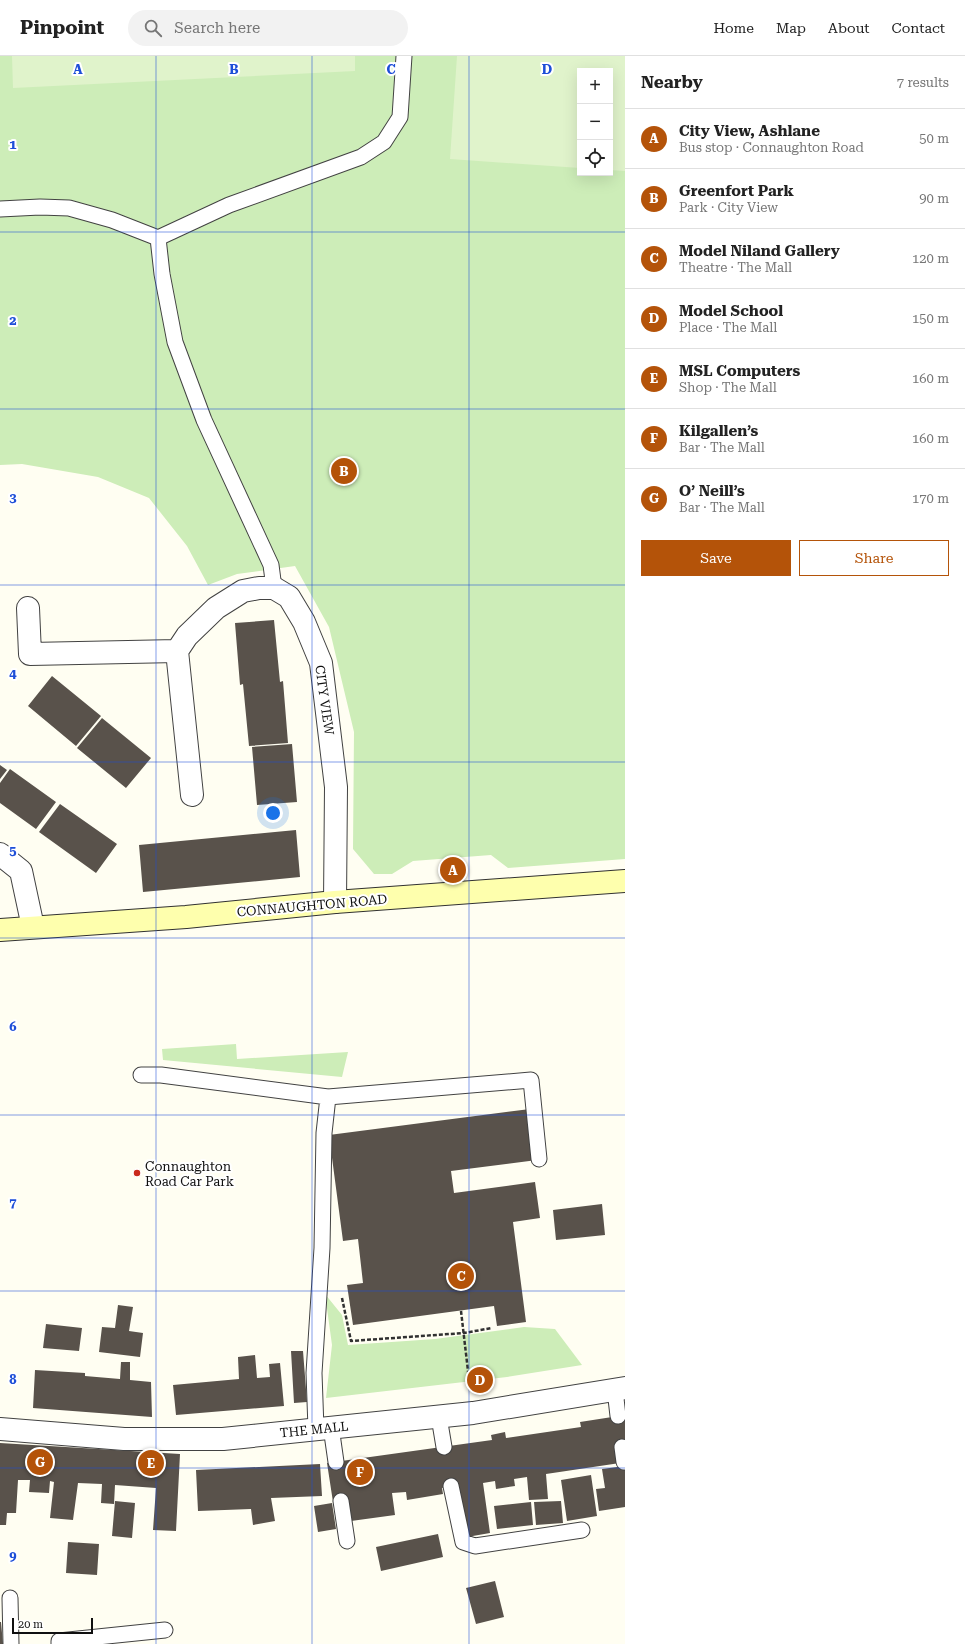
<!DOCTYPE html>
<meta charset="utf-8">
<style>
:root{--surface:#fff;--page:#f2f2f2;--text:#222;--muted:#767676;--line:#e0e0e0;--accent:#b45309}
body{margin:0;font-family:"Roboto Serif",serif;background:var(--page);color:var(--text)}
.controls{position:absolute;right:12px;top:12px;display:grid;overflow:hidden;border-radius:0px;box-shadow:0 4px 16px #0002}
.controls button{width:36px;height:36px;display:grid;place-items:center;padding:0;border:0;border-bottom:1px solid var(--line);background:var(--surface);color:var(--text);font:20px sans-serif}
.scale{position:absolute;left:12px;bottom:10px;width:81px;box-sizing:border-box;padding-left:4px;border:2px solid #0f0f0f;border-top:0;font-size:11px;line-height:14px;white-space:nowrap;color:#0f0f0f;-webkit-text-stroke:3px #fff;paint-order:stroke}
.you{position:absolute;left:273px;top:757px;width:14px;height:14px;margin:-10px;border:3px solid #fff;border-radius:50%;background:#1a73e8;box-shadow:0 0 0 6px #1a73e833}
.badge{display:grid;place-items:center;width:26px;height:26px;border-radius:50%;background:var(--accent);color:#fff;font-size:13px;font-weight:700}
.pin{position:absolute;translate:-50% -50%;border:2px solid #fff;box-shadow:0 1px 4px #0006}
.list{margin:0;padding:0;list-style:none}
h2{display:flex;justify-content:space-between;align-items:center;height:52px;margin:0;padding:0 16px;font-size:17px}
h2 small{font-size:13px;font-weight:400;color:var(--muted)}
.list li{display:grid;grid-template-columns:26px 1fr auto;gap:12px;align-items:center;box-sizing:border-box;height:60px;padding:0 16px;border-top:1px solid var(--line)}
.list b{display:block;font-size:15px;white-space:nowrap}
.list p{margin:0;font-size:13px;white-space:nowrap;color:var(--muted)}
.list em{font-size:13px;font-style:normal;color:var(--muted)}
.actions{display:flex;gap:8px;padding:12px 16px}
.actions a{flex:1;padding:9px 0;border:1px solid var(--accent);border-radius:0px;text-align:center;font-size:14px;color:var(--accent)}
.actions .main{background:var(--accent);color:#fff}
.icon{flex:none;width:22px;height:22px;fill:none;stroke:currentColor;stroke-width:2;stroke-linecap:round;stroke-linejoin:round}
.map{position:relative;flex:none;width:625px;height:1588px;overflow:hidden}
header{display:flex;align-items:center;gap:24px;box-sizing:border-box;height:56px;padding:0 20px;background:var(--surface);border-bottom:1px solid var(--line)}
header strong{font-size:19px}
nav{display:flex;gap:22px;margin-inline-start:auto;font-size:14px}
.search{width:280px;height:36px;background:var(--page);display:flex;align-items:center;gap:10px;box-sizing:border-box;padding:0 14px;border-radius:22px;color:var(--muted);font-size:15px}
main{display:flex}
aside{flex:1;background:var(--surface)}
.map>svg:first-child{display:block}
</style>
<header>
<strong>Pinpoint</strong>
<div class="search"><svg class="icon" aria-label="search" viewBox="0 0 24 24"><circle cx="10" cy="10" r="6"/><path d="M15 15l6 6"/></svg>Search here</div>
<nav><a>Home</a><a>Map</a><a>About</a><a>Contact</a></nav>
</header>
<main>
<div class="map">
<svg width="625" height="1588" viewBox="0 0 625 1588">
<rect width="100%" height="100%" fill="#fffef2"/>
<path fill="#cdedb8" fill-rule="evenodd" d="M0 0H625V803L508 812 491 799 413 805 392 818H374L353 793 354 676 329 571 295 510 237 518 208 529 187 490 149 442 98 421 22 408 0 409ZM580 15H610V117H580Z
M236 988 237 1003 348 996 342 1021 163 1004 162 993Z
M325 1238 342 1259 348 1289 435 1283 524 1271 555 1273 582 1309 507 1321 326 1342 332 1289Z"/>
<path fill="#e0f3cb" d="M12 0H355V15L13 32Z
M457 0H625V115L610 114V15H580V112L450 103Z"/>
<path fill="#59524b" d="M274 564 280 626 283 625 288 687 249 690 243 628 240 629 235 567Z
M52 620 101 660 76 690 28 650Z
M102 662 151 702 126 732 77 692Z
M292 688 297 746 257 749 252 691Z
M0 709 7 714 0 723Z
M10 713 56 746 36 773 0 747V727Z
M60 748 117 788 96 817 39 776Z
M296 774 300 821 143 836 139 789Z
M530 1053 537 1104 451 1115 454 1137 535 1126 540 1162 513 1166 526 1266 497 1270 494 1250 353 1269 347 1229 363 1227 358 1183 343 1185 329 1079Z
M602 1148 605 1179 556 1184 553 1154Z
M118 1249 133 1251 129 1275 143 1277 140 1301 99 1296 102 1271 115 1272Z
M46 1268 82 1272 79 1295 43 1292Z
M291 1295H303L307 1346 294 1347Z
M255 1299 257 1322 270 1321 269 1308 280 1307 284 1350 176 1359 173 1329 239 1323 238 1301Z
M121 1306H130V1324L151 1326 152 1361 33 1352 35 1314 85 1317V1320L120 1323Z
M625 1359V1391L620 1407 546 1418 548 1443 529 1444 527 1421 514 1423 515 1430 496 1433 495 1425 483 1427 490 1477 467 1481 456 1429 442 1432 443 1438 407 1444 406 1436 392 1437 395 1459 351 1465 348 1444 333 1446 327 1407 492 1384 491 1379 505 1376 506 1382 581 1371 580 1366Z
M0 1387 180 1398 176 1475 153 1474 156 1432 115 1429 114 1448 101 1447 102 1428 78 1427 73 1464 50 1462 54 1426 50 1425 49 1437 29 1436 30 1424H18L16 1457H7L6 1469H0Z
M320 1408 322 1440 271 1442 275 1465 253 1469 251 1453 198 1455 196 1414Z
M625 1410V1451L599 1455 596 1433 605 1432 602 1413Z
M591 1419 597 1460 567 1465 561 1424Z
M115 1445 135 1447 132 1482 112 1480Z
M561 1445 563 1467 536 1469 534 1446Z
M531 1446 533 1469 497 1473 494 1450Z
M332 1447 336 1473 318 1476 314 1450Z
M438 1478 443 1501 381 1515 376 1491Z
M68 1486 99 1488 97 1519 66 1517Z
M495 1525 504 1561 476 1568 466 1532Z
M0 1566H1L3 1588H0Z"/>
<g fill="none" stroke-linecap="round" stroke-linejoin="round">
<g stroke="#424242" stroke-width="17">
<path id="service" d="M0 153 40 151 69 152 112 164 158 182
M274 532 271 509 204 364 175 286 162 218 158 182 229 149 361 101 384 86 400 61 404 0
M141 1019H161L328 1041 531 1024 539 1103
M615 1334 618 1360
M439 1361 444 1391
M331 1371 336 1406
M316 1373 314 1317 322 1192 324 1077 328 1041
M622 1391 624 1406
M451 1430 463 1486 475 1490 582 1474
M341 1445 347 1485
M10 1542 11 1588
M59 1588V1585L165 1574"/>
</g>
<g stroke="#424242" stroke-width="24">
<path id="minor" d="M28 552 30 598 177 595
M192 739 177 595 187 580 216 552 243 535 259 532H274L289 541 304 566 321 607 336 731 335 846
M0 798 21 815 33 871"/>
</g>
<g stroke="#424242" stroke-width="24">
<path id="tertiary" d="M0 1373 124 1383H223L473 1357 625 1332"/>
</g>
<g stroke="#313131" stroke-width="24">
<path id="secondary" d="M0 874 186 861 335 846 625 825"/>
</g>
<path stroke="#313131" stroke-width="2.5" stroke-dasharray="4 2" stroke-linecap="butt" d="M342 1242 351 1285 464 1277 492 1272
M461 1255 470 1332"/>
<use href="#service" stroke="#fff" stroke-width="15"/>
<use href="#minor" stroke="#fff" stroke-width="22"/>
<use href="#tertiary" stroke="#fff" stroke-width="22"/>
<use href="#secondary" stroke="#feffad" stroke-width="22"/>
</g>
<path fill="none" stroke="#1d4ed8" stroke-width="1" stroke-opacity="0.55" d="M156 0V1588M312 0V1588M469 0V1588M0 176H625M0 353H625M0 529H625M0 706H625M0 882H625M0 1059H625M0 1235H625M0 1412H625"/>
<circle fill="#ca2a1d" stroke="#fff" stroke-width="1.5" cx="137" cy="1117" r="4"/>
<g text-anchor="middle" stroke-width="4" stroke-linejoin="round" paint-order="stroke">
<g font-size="13" fill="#0f0f0f" stroke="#fff">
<text transform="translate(325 644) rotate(82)" y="5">CITY VIEW</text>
<text transform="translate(312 849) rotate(-5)" y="5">CONNAUGHTON ROAD</text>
<text transform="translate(314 1373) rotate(-6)" y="5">THE MALL</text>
</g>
<g font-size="13" fill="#0f0f0f" stroke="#fff" text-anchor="start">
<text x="145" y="1115">Connaughton<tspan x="145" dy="15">Road Car Park</tspan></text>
</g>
</g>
<g font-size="13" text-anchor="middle" font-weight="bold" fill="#1d4ed8" stroke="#fff" stroke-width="4" stroke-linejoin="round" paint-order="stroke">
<text x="78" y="18">A</text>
<text x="234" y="18">B</text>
<text x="391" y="18">C</text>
<text x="547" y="18">D</text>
<text x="13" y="93">1</text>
<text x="13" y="269">2</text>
<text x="13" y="446">3</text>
<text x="13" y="622">4</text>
<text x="13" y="799">5</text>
<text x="13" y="975">6</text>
<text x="13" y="1151">7</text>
<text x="13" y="1328">8</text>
<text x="13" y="1504">9</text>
</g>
</svg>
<div class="controls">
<button>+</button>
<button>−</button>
<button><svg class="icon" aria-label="locate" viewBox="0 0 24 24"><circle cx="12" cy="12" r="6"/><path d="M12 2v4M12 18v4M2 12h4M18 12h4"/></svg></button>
</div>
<div class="scale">20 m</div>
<div class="you"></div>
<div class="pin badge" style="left:453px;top:814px">A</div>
<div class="pin badge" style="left:344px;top:415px">B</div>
<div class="pin badge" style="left:461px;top:1220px">C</div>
<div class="pin badge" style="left:480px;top:1324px">D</div>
<div class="pin badge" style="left:151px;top:1407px">E</div>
<div class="pin badge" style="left:360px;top:1416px">F</div>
<div class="pin badge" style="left:40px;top:1406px">G</div>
</div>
<aside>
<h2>Nearby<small>7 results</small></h2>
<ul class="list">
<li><span class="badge">A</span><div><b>City View, Ashlane</b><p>Bus stop · Connaughton Road</p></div><em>50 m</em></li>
<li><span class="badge">B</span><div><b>Greenfort Park</b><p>Park · City View</p></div><em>90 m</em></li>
<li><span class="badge">C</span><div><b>Model Niland Gallery</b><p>Theatre · The Mall</p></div><em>120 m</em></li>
<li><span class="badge">D</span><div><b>Model School</b><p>Place · The Mall</p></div><em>150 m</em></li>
<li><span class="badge">E</span><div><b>MSL Computers</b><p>Shop · The Mall</p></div><em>160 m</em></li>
<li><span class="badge">F</span><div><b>Kilgallen’s</b><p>Bar · The Mall</p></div><em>160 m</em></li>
<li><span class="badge">G</span><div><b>O’ Neill’s</b><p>Bar · The Mall</p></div><em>170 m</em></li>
</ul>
<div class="actions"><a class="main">Save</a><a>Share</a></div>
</aside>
</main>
